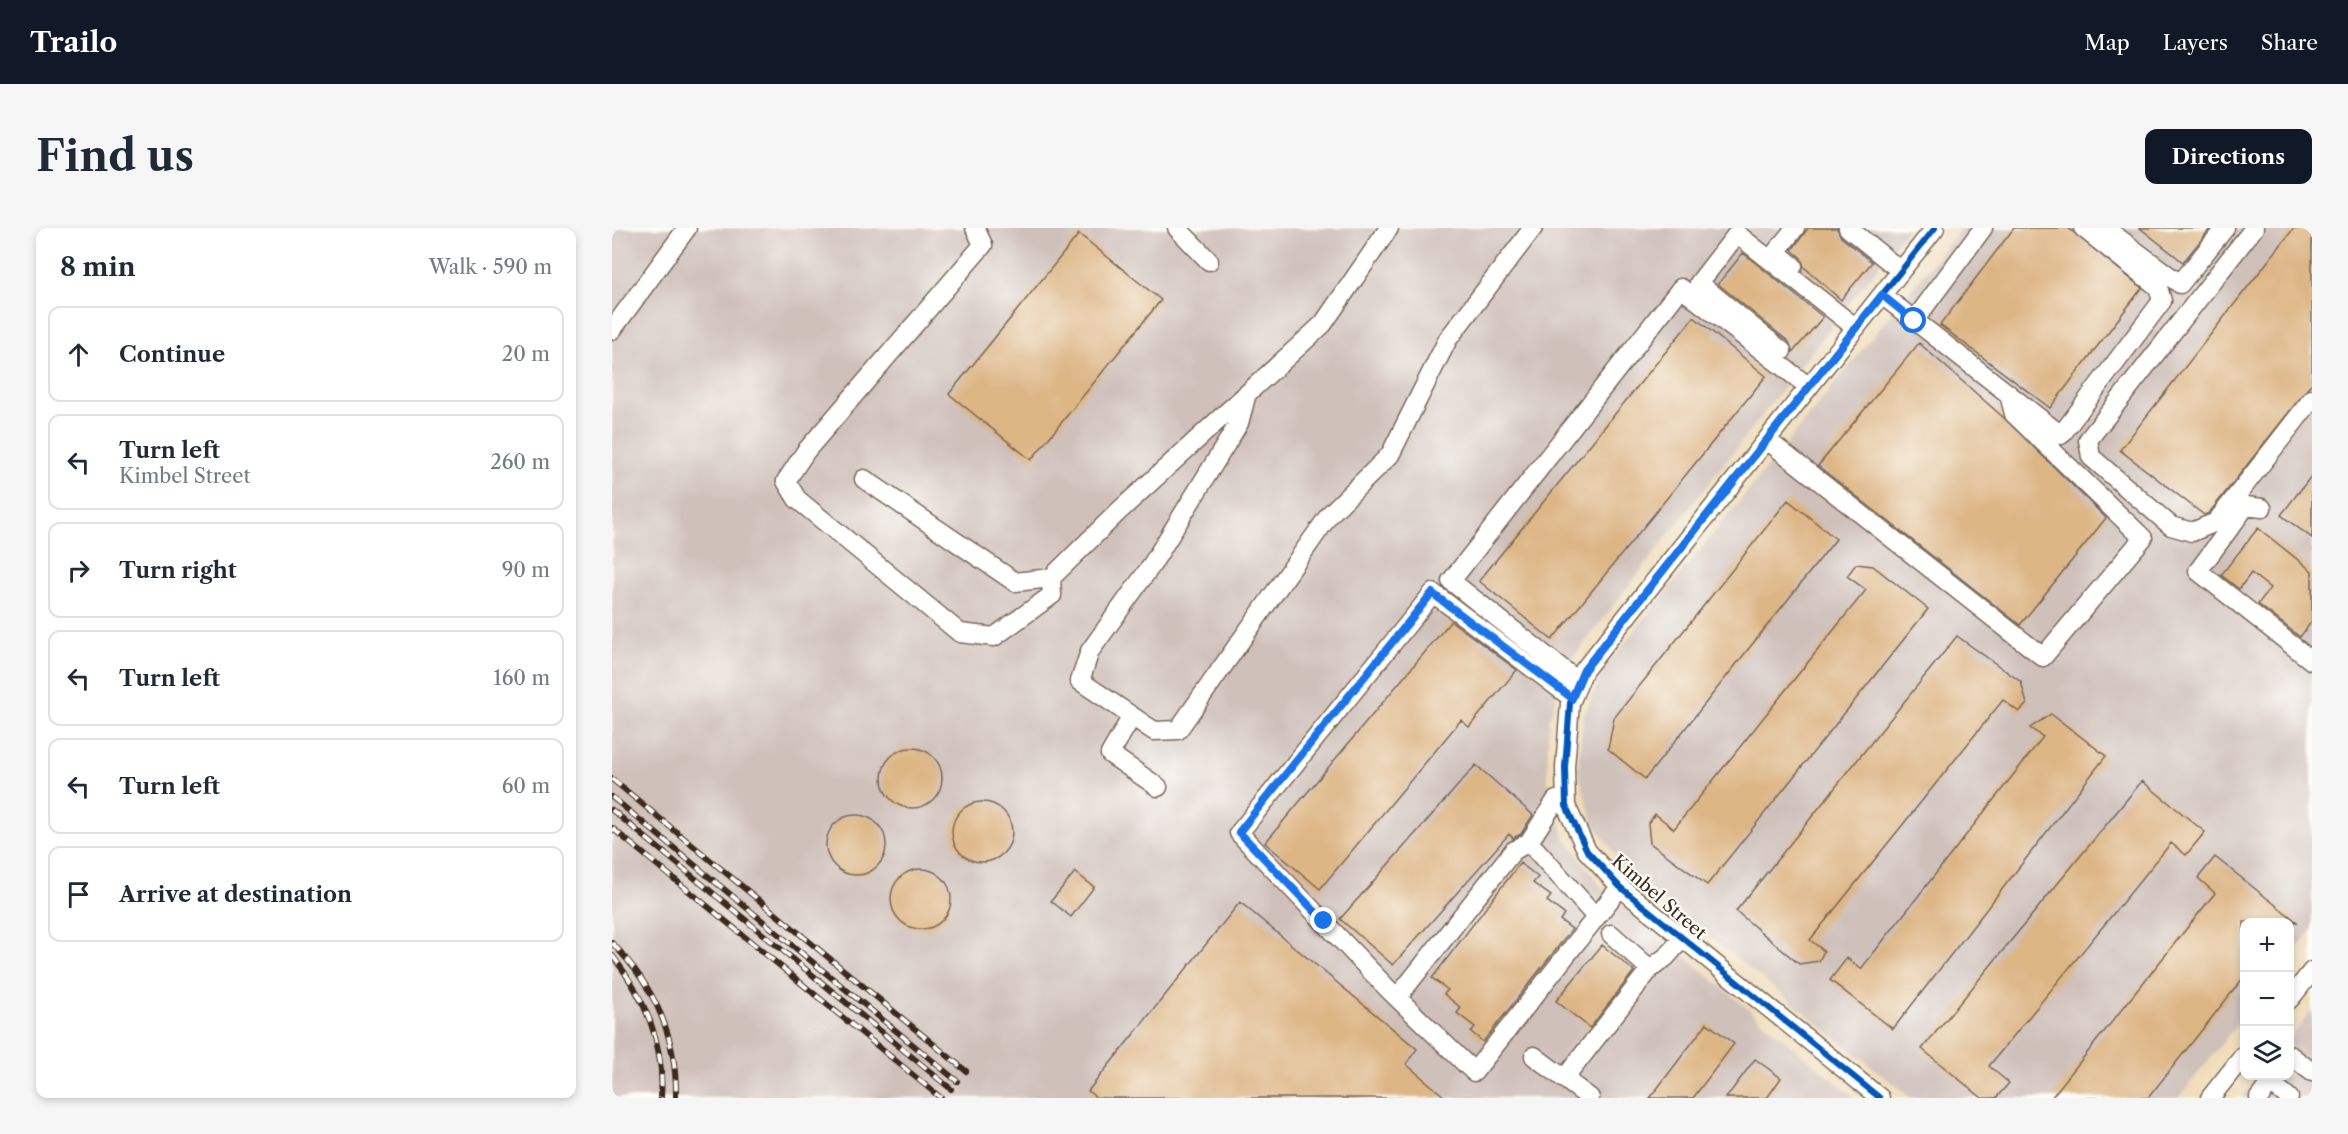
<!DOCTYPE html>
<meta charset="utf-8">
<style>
:root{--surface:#fff;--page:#f6f6f7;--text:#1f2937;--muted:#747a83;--line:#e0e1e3;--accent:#111827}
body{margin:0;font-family:"Libre Caslon Text",serif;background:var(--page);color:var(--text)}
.controls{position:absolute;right:18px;bottom:18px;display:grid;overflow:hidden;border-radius:12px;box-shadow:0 3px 9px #0003}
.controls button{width:54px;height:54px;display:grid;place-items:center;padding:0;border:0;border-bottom:2px solid var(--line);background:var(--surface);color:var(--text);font:30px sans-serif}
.stop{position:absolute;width:18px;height:18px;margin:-14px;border:4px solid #1a73e8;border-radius:50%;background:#fff}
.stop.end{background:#1a73e8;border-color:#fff;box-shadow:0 2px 6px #0008}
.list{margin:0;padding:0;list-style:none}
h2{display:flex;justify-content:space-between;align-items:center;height:78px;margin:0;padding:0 24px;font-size:26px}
h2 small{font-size:20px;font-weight:400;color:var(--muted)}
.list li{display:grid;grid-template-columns:39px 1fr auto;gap:18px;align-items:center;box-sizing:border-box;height:96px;margin:0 12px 12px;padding:0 12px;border:2px solid var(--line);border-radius:12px}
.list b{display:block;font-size:22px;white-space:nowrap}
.list p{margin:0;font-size:20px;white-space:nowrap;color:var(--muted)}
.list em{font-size:20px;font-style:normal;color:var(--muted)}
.icon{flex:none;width:33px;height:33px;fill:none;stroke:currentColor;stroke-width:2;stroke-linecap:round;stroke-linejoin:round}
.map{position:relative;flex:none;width:1700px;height:870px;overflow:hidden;border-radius:12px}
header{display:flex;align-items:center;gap:36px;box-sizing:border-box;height:84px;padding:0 30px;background:var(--accent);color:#fff}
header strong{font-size:28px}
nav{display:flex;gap:33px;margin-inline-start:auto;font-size:21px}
.intro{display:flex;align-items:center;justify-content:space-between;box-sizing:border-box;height:144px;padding:0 36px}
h1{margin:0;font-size:42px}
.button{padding:15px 27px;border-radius:12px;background:var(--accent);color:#fff;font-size:21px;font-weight:700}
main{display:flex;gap:36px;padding:0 36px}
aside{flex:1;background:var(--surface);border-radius:12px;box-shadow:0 3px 9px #0003}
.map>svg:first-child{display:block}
</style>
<header>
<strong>Trailo</strong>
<nav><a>Map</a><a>Layers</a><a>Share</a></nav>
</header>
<div class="intro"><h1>Find us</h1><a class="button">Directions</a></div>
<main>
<aside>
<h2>8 min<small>Walk · 590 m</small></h2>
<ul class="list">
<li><svg class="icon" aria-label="ahead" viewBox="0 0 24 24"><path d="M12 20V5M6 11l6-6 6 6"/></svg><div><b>Continue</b></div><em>20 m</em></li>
<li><svg class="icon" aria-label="left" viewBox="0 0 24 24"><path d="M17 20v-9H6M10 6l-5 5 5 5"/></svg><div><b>Turn left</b><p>Kimbel Street</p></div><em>260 m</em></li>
<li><svg class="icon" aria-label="right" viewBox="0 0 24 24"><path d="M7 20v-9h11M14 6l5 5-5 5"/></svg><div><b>Turn right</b></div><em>90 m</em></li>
<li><svg class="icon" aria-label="left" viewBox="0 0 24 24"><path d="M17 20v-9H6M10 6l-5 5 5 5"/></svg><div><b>Turn left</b></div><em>160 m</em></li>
<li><svg class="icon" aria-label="left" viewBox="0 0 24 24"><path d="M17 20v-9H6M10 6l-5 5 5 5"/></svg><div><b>Turn left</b></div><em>60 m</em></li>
<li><svg class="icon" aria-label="arrive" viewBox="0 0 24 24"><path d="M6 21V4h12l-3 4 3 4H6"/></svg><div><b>Arrive at destination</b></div></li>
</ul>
</aside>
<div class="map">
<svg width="1700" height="870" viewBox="0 0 1700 870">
<rect width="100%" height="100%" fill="#fdfcf7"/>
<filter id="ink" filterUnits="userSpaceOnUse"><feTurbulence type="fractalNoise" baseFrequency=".0167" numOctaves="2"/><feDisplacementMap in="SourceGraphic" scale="12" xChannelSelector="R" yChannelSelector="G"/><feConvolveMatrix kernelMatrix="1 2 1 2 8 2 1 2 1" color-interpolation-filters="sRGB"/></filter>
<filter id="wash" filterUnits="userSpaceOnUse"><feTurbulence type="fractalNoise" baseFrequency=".008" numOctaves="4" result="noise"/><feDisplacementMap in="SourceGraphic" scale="24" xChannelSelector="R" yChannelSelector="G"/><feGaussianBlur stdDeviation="1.35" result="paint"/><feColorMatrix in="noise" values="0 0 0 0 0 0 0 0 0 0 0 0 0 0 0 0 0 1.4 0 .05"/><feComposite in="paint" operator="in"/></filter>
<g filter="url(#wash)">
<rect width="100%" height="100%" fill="#f0dcba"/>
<path fill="#cfc0ba" d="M0 0H1296L959 432 937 489 935 550 952 608 988 658 1243 870H0Z
M1349 0H1700V702L1678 730V694H1632V787L1567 870H1299L1012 640 981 595 966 543 971 489 993 439Z
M1700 782V870H1629L1647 848H1678V810Z"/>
<g id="blocks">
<path fill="#ddb686" d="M1196 0H1225L1229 9 1260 34 1229 72 1192 39 1189 30 1180 22Z
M1402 0H1456L1530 60 1438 180 1328 97Z
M1528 0H1599L1571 34Z
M1682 0H1700V155L1597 285 1592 287 1508 222Z
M467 6 549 72 419 232 337 166Z
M1131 25 1211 89 1181 124 1177 114 1106 56Z
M1082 89 1154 148 940 412 867 353Z
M1307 115 1392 190 1494 290 1408 397 1206 238Z
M1700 247V310L1669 287Z
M1176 272 1224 311 1033 551 996 521 1002 490Z
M1646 300 1700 343V393L1688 409 1646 376 1658 360 1639 345 1627 361 1609 347Z
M1244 336 1261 338 1316 381 1095 657 1038 615 1036 595 1043 586 1062 601 1254 362 1235 348Z
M839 393 905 442 857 499 849 492 708 661 653 615Z
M1345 408 1409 454 1415 476 1407 484 1391 472 1198 712 1212 723 1207 733 1187 736 1124 683Z
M1439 486 1494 528 1281 801 1218 752 1235 730 1249 741 1431 509 1418 500Z
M270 550a30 30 0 1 1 60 0a30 30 0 1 1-60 0Z
M864 537 921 587 909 606 901 610 897 606 781 737 728 691Z
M1530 553 1593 604 1574 627 1559 615 1377 838 1397 855 1384 870H1370L1310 821Z
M340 604a30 30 0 1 1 60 0a30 30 0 1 1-60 0Z
M214 617a30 30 0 1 1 60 0a30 30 0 1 1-60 0Z
M1603 629 1685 694H1632V749L1536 870H1439L1603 665 1586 650Z
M908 635 926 649 921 655 939 668 935 673 952 686 948 692 960 701 871 814 859 804 863 799 845 785 849 780 832 766 836 762 820 750Z
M279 671a30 30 0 1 1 60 0a30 30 0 1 1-60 0Z
M463 644 482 659 459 689 439 673Z
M628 674 805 821 794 836 834 870H485L476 863Z
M990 717 1022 743 978 800 944 773Z
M1095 795 1122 816 1081 870H1038Z
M1143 831 1169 850 1155 870H1114Z"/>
</g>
</g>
<g filter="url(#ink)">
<use href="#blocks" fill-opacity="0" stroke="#7a6855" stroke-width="1.5"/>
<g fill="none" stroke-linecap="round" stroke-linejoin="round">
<g stroke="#7a6855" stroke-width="21">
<path id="minor" d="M363 0 371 17 194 223 174 253 185 271 348 405 382 409 440 367 439 350
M565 0 597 33
M1236 0 1289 43
M1493 0 1568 56 1613 0
M1642 0 1476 212 1479 229 1559 298 1580 304 1604 294 1700 171
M1181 38 1164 24 1183 0
M1270 67 1449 207 1550 73 1546 59 1471 0
M1302 93 1371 0
M0 102 75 0
M1170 123 1087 55 1125 6 1244 100
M634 169 627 195 539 338 478 423 468 453 542 503 566 502 718 286 778 227 836 111 921 0
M1155 212 1431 429 1531 310 1402 186 1397 166
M252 251 403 354 439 350 506 284 711 96 777 0
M1650 280 1634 278 1586 343 1700 433
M967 454 839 353 1069 60 1197 159
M960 470 821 365 627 605 777 762 862 844 1008 659
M520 488 498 526 546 559
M917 614 944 572
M999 706 1038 741
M785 770 901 623 917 614 984 689
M1678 771 1700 743
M1678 827 1700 844
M922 828 978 870
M1651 848 1677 870
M952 851 1038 741 1054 729 1070 711
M1268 870 1008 659 975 623 954 578 953 539 958 475 972 442 1323 0
M1598 870 1632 827
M1647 870 1659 854"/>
</g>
<use href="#minor" stroke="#fff" stroke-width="18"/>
<g stroke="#3b2a1e" stroke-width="6">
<path id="rail" d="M0 551 354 843
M0 569 345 853
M0 582 339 861
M0 600 329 870
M0 715C43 759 65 808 64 870
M0 727C33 770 53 815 49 870"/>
</g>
<use href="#rail" stroke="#fdfcf7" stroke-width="4" stroke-dasharray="11" stroke-linecap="butt"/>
<g stroke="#fdfcf7" stroke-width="10">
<path id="cycleway" d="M1268 870 1008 659 975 623 954 578 953 539 958 475 972 442 1323 0"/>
</g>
<use href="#cycleway" stroke="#0057b8" stroke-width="6"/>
</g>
</g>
<g fill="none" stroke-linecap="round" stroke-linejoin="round" filter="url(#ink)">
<path stroke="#1a73e8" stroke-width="8" d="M712 693 627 604 820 365 960 470 972 442 1270 67 1302 93"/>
</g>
<g text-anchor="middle" stroke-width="4.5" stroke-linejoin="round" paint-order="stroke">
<g font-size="18" fill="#3b2a1e" stroke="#fdfcf7">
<text transform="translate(1047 669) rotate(41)" y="6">Kimbel Street</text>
</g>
</g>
</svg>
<div class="controls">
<button>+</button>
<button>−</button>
<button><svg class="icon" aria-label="layers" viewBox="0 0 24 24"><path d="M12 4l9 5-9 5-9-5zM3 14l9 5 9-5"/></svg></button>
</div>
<div class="stop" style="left:1302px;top:93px"></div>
<div class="stop end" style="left:712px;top:693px"></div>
</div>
</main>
